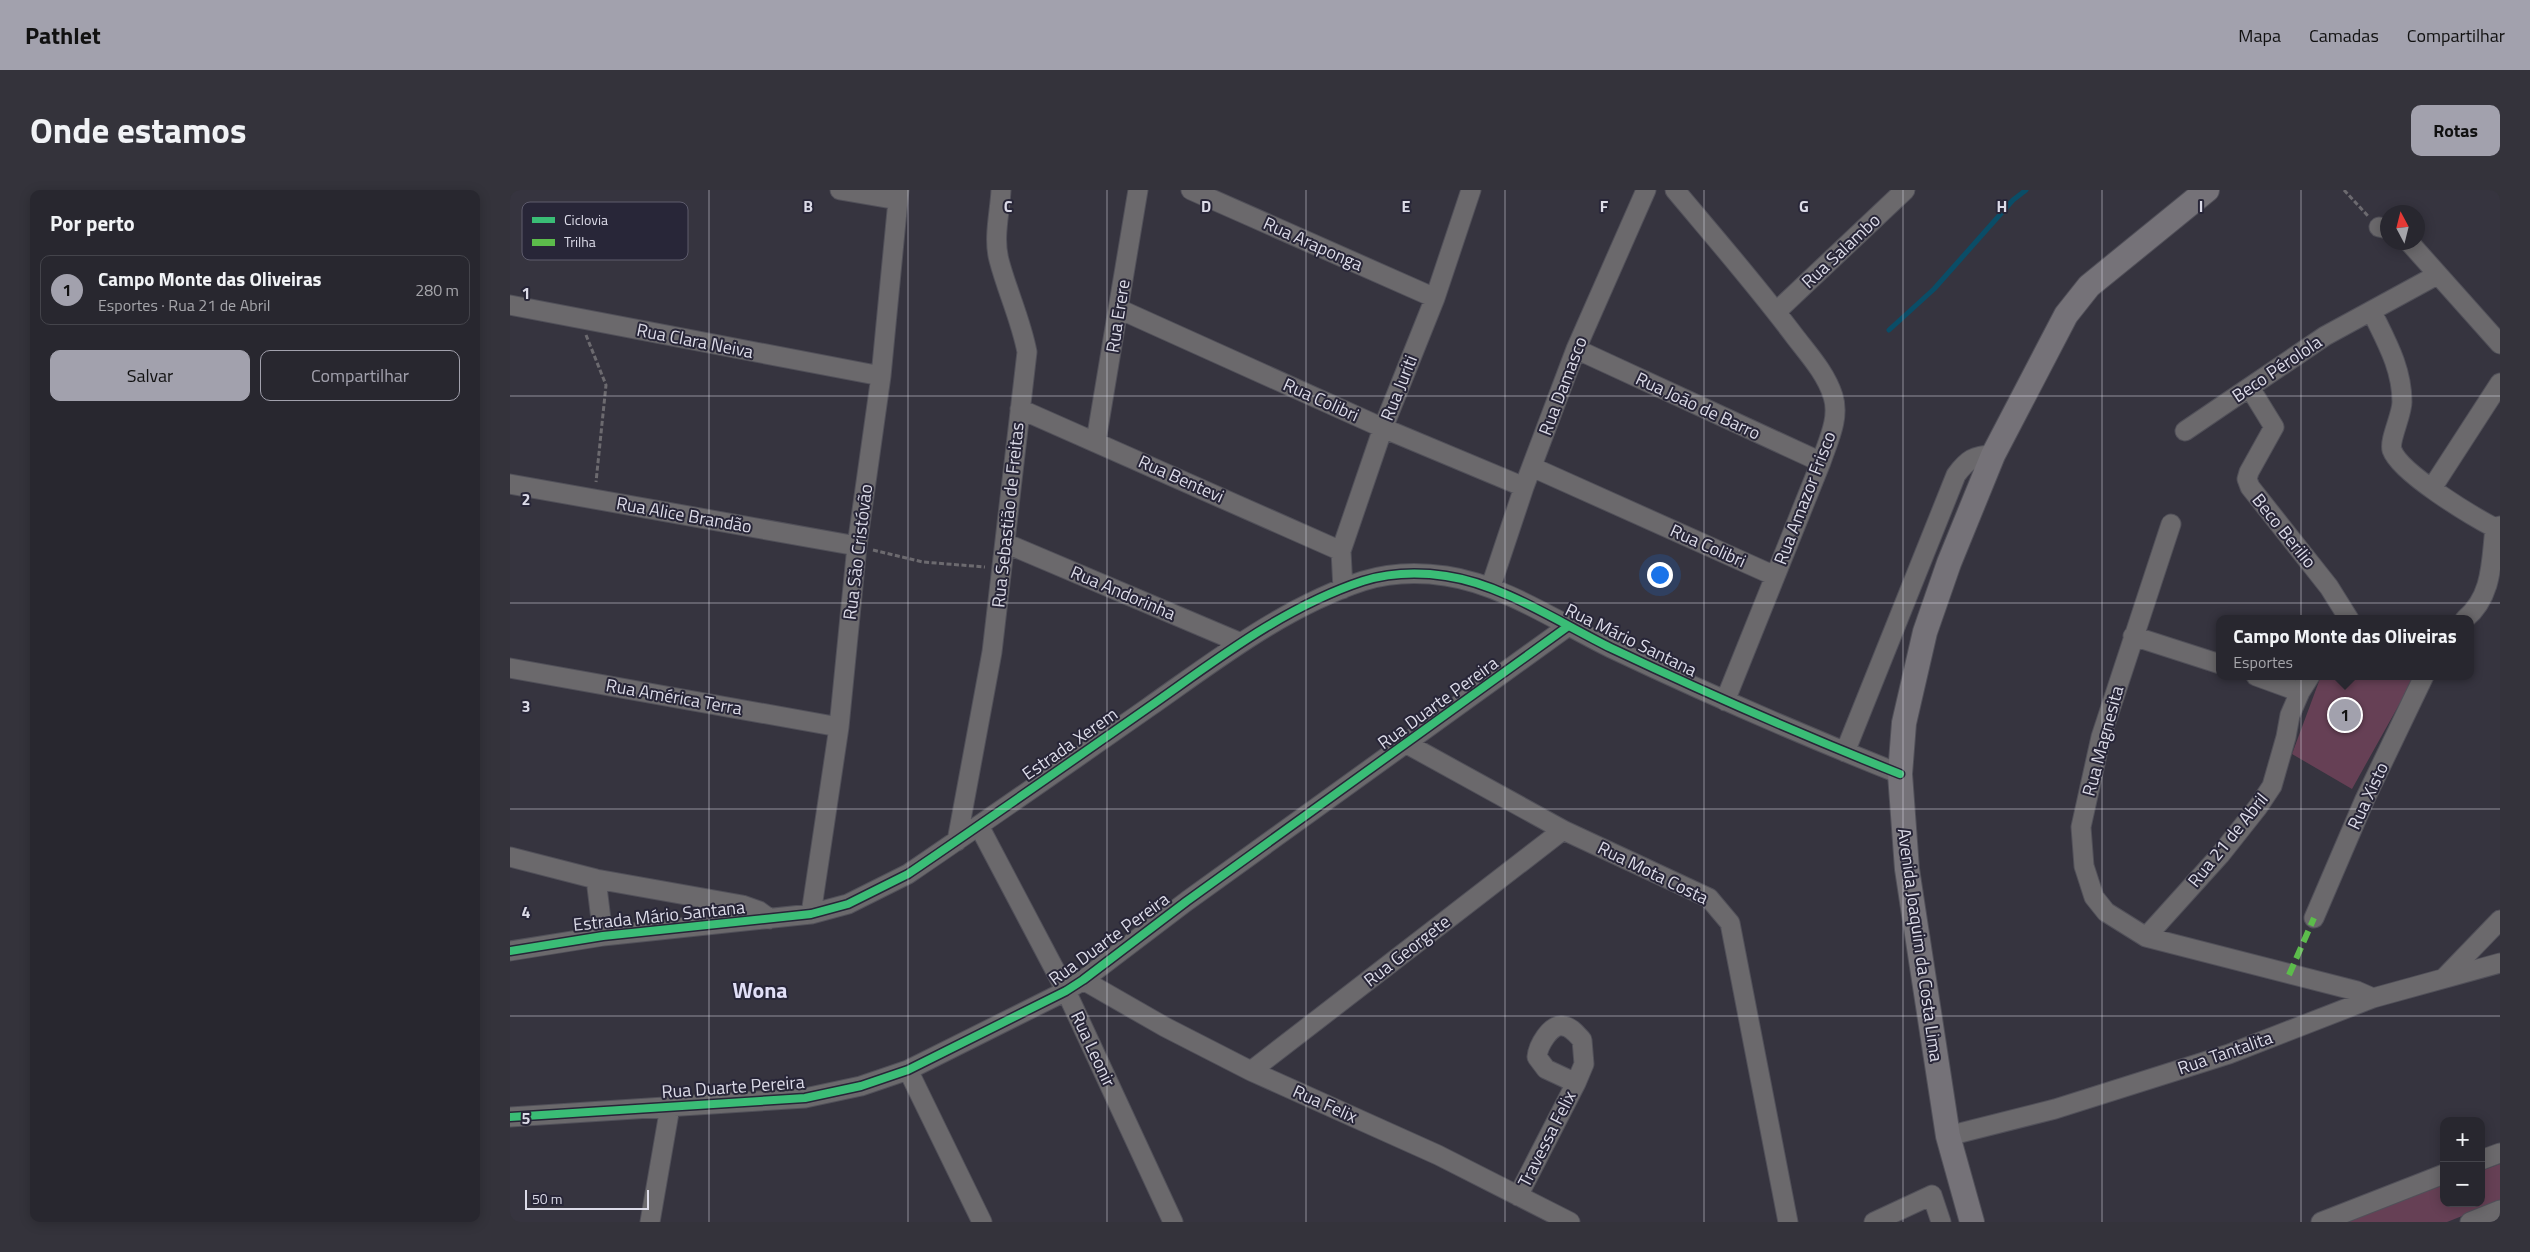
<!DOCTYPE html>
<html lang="pt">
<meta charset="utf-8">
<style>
:root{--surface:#28272f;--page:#34333b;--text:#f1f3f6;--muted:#a5a5aa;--line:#44444b;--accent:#a2a1ad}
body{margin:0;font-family:"Titillium Web",sans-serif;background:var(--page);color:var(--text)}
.controls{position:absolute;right:15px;bottom:15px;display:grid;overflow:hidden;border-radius:10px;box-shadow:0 2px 12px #0003}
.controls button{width:45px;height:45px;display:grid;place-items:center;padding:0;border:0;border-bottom:1px solid var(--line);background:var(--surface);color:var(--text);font:25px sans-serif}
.compass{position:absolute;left:1870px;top:15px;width:45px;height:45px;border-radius:50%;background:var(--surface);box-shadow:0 2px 12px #0003;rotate:353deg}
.scale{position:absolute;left:15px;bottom:12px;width:124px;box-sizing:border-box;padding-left:5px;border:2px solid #dcdbe8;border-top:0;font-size:14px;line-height:18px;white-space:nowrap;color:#dcdbe8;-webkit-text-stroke:4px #282638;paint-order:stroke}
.you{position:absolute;left:1149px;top:384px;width:18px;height:18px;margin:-12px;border:4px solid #fff;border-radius:50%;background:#1a73e8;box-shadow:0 0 0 8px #1a73e833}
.badge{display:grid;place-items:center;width:32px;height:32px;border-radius:50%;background:var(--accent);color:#111;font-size:16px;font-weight:700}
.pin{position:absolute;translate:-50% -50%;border:2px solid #fff;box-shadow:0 1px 5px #0006}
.popup{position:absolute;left:1706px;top:425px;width:258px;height:65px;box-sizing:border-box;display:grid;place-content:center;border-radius:10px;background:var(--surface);filter:drop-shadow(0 1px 4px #0005);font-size:16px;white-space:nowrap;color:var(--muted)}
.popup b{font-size:19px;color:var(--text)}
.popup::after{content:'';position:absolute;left:50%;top:100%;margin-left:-10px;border:10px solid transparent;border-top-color:var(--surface)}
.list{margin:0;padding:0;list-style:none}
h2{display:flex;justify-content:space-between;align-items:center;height:65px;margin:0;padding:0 20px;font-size:21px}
h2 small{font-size:16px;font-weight:400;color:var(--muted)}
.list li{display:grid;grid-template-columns:32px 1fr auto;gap:15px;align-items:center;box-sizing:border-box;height:70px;margin:0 10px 10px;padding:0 10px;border:1px solid var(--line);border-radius:10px}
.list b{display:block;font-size:19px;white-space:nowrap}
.list p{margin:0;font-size:16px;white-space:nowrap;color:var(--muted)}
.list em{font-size:16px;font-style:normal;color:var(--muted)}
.actions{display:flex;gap:10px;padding:15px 20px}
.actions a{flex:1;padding:11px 0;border:1px solid var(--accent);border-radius:10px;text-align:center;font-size:18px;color:var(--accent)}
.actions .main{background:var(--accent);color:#111}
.map{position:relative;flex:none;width:1990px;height:1032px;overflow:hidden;border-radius:10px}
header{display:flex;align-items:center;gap:30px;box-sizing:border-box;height:70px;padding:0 25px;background:var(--accent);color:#111}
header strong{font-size:24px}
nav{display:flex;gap:28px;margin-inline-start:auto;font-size:18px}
.intro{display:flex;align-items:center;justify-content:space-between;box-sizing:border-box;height:120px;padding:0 30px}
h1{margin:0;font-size:35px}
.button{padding:12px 22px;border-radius:10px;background:var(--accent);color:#111;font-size:18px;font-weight:700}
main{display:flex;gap:30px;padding:0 30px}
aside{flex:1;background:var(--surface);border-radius:10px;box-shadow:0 2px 12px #0003}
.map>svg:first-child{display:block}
</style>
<header>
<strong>Pathlet</strong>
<nav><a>Mapa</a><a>Camadas</a><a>Compartilhar</a></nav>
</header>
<div class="intro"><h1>Onde estamos</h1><a class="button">Rotas</a></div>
<main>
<aside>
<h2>Por perto<small></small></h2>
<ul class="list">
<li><span class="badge">1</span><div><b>Campo Monte das Oliveiras</b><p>Esportes · Rua 21 de Abril</p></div><em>280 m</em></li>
</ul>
<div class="actions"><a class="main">Salvar</a><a>Compartilhar</a></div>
</aside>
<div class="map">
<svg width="1990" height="1032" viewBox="0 0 1990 1032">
<rect width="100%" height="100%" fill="#36343f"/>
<path fill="#664055" d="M1811 486H1905L1842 599 1782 564Z
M1990 974V1011L1937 1032H1833L1934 995V1013H1971V981Z"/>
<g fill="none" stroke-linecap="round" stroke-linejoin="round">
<path stroke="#0a4d67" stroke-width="5" d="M1379 140 1424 99 1503 10 1516 0"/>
<g stroke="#515059" stroke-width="21">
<path id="minor" d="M330 0 388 10
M681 0 925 108
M1165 0C1206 49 1248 97 1286 148 1300 166 1316 184 1323 206 1330 228 1318 251 1311 272L1215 511
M1869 37 1878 39
M1899 52 1990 154
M0 115 371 186
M609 119 873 238 1014 297
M1267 121 1395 0
M1862 122C1876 151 1892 178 1892 212 1892 225 1879 250 1882 260 1890 283 1962 326 1985 338L1990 336
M1066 159 1311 272
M1740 198 1764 237 1739 282 1737 289 1740 297 1819 397 1839 429
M510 219 831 361
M1675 241 1815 146 1927 85
M586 251 628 0
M1022 277 1265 386
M0 294 347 356
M1922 298 1990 193
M1661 334 1591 547 1571 637 1574 676 1584 707 1596 722 1636 747 1847 801 1863 808
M495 353 731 453
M981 396 1014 297 1066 159 1136 0
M833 399 831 361 873 238 925 108 961 0
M1955 429C1983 406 1981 371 1985 338
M1623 446 1710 474
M0 478 329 537
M1746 486 1790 502
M897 554 1053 640 1199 708 1220 733 1278 1032
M1335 562 1446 285C1457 270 1464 265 1483 265
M469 636 556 801 663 1032
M447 651 482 462 517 162C511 130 497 101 489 70 483 48 490 22 491 0
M0 667 86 689 232 715 249 721 260 729
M86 689 93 746
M301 724 329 537 347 356 371 186 389 0
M1804 728 1855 609 1914 486
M1636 747 1710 665 1748 617 1762 596 1776 547 1780 525 1790 502 1800 486
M0 761 93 746 301 724 338 714 398 684C479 629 559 573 639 517 706 470 774 417 853 391 879 383 909 382 936 386 992 394 1050 433 1101 458 1196 503 1292 545 1390 584
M1935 787 1990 730
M573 790 655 837 741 881 928 965 1060 1032
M398 880 472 1032
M741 881 1053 640
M0 927 295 908 351 896 398 880 556 801 573 790 677 711 1057 437
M1438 946 1545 919 1719 864 1863 808 1990 773
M1971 970 1990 963
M1008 1006 1066 893 1074 874 1072 850C1067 845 1062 837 1053 836 1040 834 1028 856 1027 867L1036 879 1066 893
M140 1032 160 917
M1364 1032 1422 1005 1431 1032
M1811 1032 1934 984
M1960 1032 1990 1020"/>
</g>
<g stroke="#515059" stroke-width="26">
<path id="major" d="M1462 1032 1438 946 1397 679 1390 584 1394 533 1415 442 1439 373 1483 265 1556 125 1579 96 1697 0"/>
</g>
<path stroke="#6c6a6f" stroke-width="3" stroke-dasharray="5 2.5" stroke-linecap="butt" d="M1834 0 1858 26
M76 145 96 195 86 292
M363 360 413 372 475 377"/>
<use href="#minor" stroke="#6b696c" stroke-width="19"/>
<use href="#major" stroke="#757278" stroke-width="24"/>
<path stroke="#5cbc4b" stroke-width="6" stroke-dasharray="12 6" stroke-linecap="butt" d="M1779 785 1804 728"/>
<g stroke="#282638" stroke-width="11">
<path id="cycleway" d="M0 761 93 746 301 724 338 714 398 684C479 629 559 573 639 517 706 470 774 417 853 391 879 383 909 382 936 386 992 394 1050 433 1101 458 1196 503 1292 545 1390 584
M0 927 295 908 351 896 398 880 556 801 573 790 677 711 1057 437"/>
</g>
<use href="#cycleway" stroke="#3abd76" stroke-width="8"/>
</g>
<path fill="none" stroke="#dcdbe8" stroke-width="1" stroke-opacity="0.55" d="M199 0V1032M398 0V1032M597 0V1032M796 0V1032M995 0V1032M1194 0V1032M1393 0V1032M1592 0V1032M1791 0V1032M0 206H1990M0 413H1990M0 619H1990M0 826H1990"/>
<g text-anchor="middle" stroke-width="4" stroke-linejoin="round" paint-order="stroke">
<g font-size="18" fill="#dcdbe8" stroke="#282638">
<text transform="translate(803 54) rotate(24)" y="6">Rua Araponga</text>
<text transform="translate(1331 61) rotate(-43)" y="6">Rua Salambo</text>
<text transform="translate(608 126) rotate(-81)" y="6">Rua Erere</text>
<text transform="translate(185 151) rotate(11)" y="6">Rua Clara Neiva</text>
<text transform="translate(1767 179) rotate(-34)" y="6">Beco Pérolola</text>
<text transform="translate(1053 196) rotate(-69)" y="6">Rua Damasco</text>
<text transform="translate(889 198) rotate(-68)" y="6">Rua Juriti</text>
<text transform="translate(811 210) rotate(24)" y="6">Rua Colibri</text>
<text transform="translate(1188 216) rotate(25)" y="6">Rua Joāo de Barro</text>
<text transform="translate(671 289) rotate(24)" y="6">Rua Bentevi</text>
<text transform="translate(1295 308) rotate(-69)" y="6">Rua Amazor Frisco</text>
<text transform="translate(174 325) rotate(10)" y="6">Rua Alice Brandão</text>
<text transform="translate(498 325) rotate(-84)" y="6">Rua Sebastião de Freitas</text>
<text transform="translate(1774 341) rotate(51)" y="6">Beco Berilio</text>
<text transform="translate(1198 356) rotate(24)" y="6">Rua Colibri</text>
<text transform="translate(348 362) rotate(-83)" y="6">Rua São Cristóvão</text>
<text transform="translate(613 403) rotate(23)" y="6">Rua Andorinha</text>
<text transform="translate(1121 450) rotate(26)" y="6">Rua Mário Santana</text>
<text transform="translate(164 507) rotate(10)" y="6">Rua América Terra</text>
<text transform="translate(928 513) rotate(-36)" y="6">Rua Duarte Pereira</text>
<text transform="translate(1593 551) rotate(-75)" y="6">Rua Magnesita</text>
<text transform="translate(560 554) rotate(-35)" y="6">Estrada Xerem</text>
<text transform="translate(1858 606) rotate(-65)" y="6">Rua Xisto</text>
<text transform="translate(1718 650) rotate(-51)" y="6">Rua 21 de Abril</text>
<text transform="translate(1143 683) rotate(26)" y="6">Rua Mota Costa</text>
<text transform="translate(149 726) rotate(-6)" y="6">Estrada Mário Santana</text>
<text transform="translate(599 749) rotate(-36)" y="6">Rua Duarte Pereira</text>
<text transform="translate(1410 755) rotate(82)" y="6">Avenida Joaquim da Costa Lima</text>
<text transform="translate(897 761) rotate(-38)" y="6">Rua Georgete</text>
<text transform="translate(583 859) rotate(65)" y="6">Rua Leonir</text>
<text transform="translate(1715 863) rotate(-19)" y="6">Rua Tantalita</text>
<text transform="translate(223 897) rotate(-4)" y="6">Rua Duarte Pereira</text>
<text transform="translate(815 914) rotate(24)" y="6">Rua Felix</text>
<text transform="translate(1037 949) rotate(-63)" y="6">Travessa Felix</text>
</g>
<g font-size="22" font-weight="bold" fill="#e1dff7" stroke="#282638">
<text x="250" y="808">Wona</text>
</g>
</g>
<rect x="12" y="12" width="166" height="58" rx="8" fill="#282638" stroke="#5e5c6d" stroke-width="1"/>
<rect x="22" y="27" width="23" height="6" fill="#3abd76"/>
<rect x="22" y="49" width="23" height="7" fill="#5cbc4b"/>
<g font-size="14" fill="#dcdbe8">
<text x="54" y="35">Ciclovia</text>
<text x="54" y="57">Trilha</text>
</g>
<g font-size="16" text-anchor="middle" font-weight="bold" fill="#dcdbe8" stroke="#282638" stroke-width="4" stroke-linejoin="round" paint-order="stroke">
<text x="298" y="22">B</text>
<text x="498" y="22">C</text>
<text x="696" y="22">D</text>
<text x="896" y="22">E</text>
<text x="1094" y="22">F</text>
<text x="1294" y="22">G</text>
<text x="1492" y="22">H</text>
<text x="1691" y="22">I</text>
<text x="16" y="109">1</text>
<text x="16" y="315">2</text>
<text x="16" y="522">3</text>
<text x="16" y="728">4</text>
<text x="16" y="934">5</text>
</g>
</svg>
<div class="controls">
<button>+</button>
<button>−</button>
</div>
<svg class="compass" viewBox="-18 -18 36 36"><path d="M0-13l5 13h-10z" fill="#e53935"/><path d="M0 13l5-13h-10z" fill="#a5a5aa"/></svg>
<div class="scale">50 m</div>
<div class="you"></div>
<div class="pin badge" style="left:1835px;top:525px">1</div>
<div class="popup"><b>Campo Monte das Oliveiras</b>Esportes</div>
</div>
</main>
